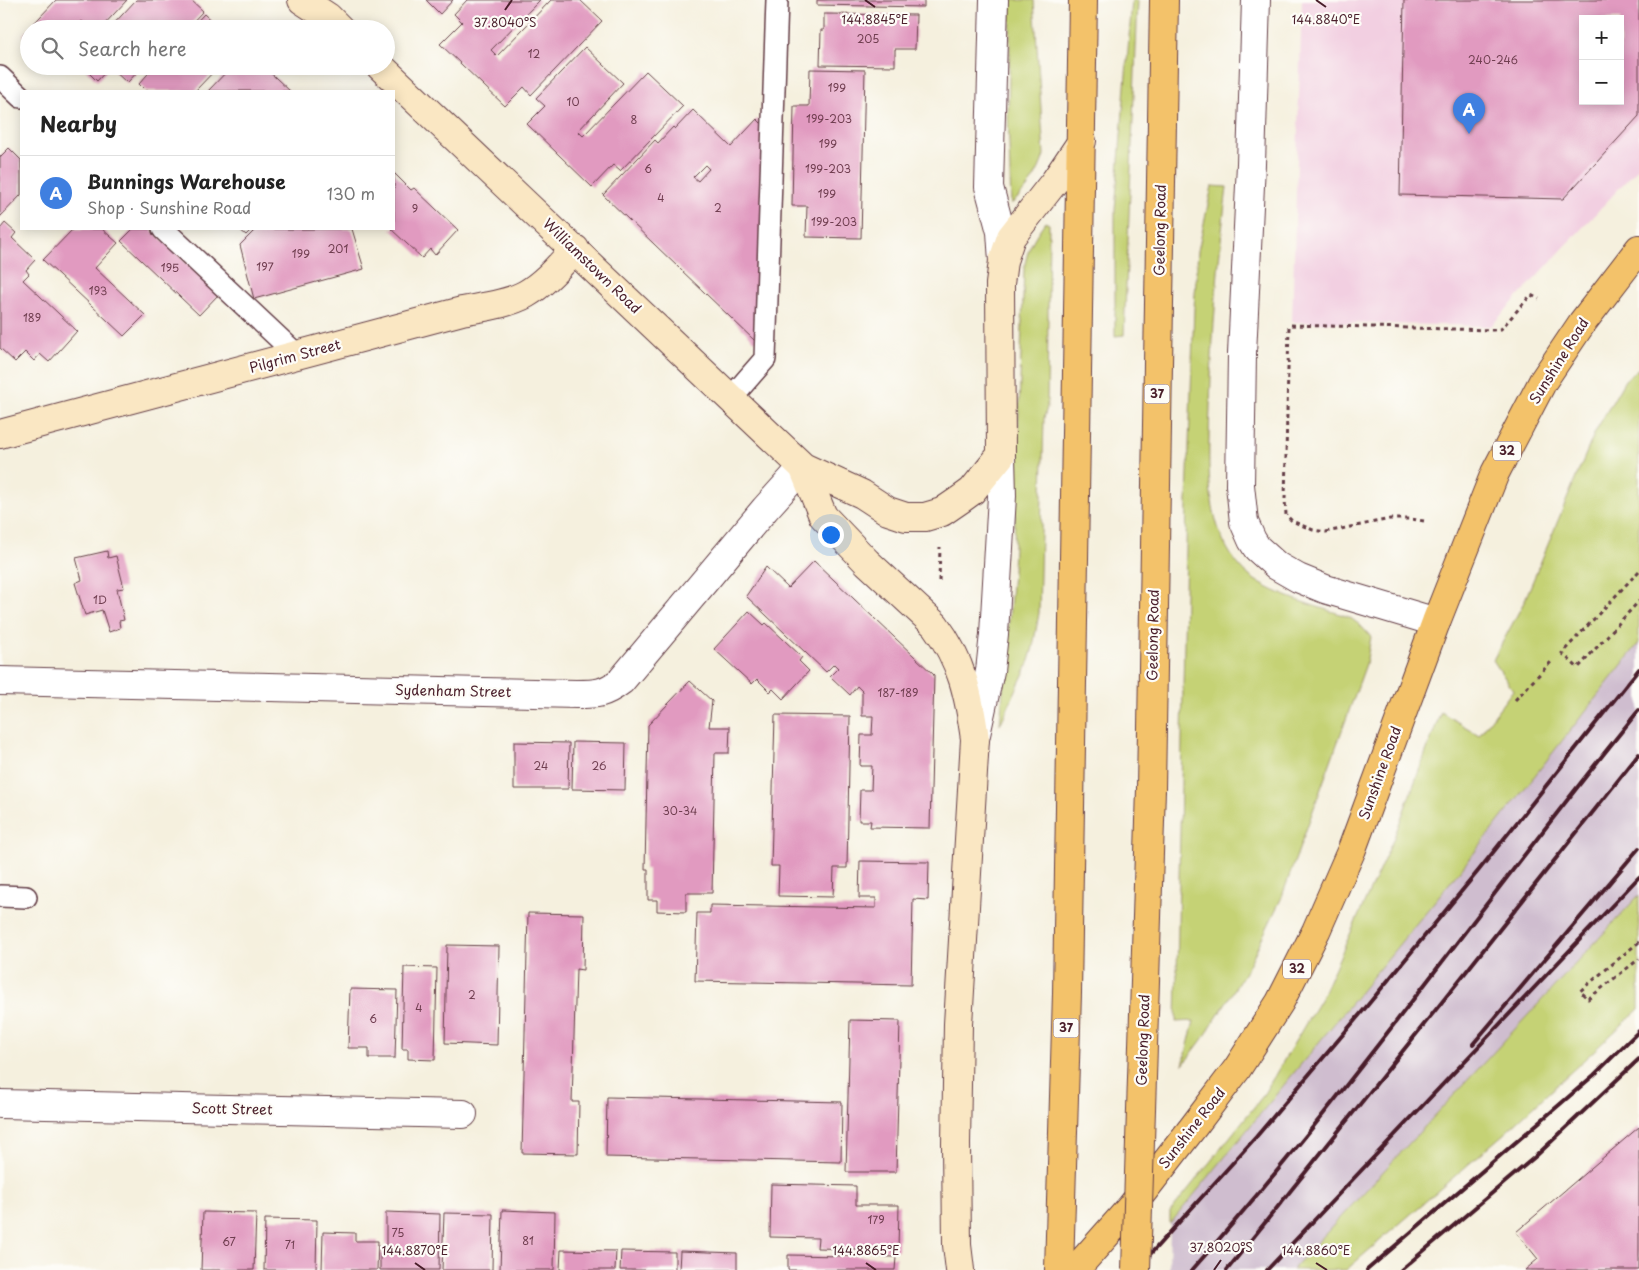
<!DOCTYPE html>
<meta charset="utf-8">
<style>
:root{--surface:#fff;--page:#f2f2f2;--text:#222;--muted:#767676;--line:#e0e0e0;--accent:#ea580c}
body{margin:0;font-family:"Playpen Sans",sans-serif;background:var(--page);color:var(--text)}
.controls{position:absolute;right:15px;top:15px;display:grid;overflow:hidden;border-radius:0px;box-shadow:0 2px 12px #0003}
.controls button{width:45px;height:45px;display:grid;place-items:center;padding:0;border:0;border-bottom:1px solid var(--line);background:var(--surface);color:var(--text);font:25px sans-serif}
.you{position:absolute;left:830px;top:534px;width:18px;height:18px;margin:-12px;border:4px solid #fff;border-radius:50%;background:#1a73e8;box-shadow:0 0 0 8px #1a73e833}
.badge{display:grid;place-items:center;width:32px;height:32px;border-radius:50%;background:var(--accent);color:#fff;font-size:16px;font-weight:700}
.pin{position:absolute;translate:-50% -41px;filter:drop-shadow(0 1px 2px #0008)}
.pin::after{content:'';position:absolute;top:26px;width:18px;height:15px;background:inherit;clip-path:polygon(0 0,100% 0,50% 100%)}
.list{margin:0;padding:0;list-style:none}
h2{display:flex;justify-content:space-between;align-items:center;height:65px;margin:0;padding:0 20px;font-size:21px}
h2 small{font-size:16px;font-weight:400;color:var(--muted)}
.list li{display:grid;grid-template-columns:32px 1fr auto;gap:15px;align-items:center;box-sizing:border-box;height:75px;padding:0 20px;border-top:1px solid var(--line)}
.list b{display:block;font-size:19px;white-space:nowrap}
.list p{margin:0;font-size:16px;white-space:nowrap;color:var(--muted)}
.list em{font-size:16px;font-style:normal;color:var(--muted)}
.icon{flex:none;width:28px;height:28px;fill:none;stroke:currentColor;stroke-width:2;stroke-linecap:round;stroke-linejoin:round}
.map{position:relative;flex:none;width:1639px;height:1270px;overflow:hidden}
.search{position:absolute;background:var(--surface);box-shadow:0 2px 12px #0003;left:20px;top:20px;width:375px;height:55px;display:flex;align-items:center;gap:12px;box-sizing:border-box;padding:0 18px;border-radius:28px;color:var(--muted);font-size:19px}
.panel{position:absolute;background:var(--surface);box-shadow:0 2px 12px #0003;left:20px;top:90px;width:375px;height:140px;border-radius:0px}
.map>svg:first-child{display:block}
</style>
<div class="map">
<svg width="1639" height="1270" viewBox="0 0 1639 1270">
<rect width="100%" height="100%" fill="#fdfcf7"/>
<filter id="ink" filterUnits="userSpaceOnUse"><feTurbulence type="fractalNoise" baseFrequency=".02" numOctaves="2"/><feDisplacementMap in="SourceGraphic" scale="10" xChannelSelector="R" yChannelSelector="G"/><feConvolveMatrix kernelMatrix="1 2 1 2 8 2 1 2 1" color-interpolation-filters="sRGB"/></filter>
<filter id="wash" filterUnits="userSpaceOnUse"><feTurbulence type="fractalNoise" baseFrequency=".0096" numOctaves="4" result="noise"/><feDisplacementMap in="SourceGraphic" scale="20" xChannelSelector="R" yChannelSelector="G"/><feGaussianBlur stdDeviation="1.12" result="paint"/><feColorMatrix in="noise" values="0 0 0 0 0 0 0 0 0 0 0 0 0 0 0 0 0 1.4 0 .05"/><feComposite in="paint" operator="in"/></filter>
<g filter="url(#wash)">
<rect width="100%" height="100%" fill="#f5f0de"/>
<path fill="#f2cfe1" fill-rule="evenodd" d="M1302 0H1639V167L1491 326 1292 322ZM1583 19H1620V101H1583Z"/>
<path fill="#cfbdcf" d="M1639 643V895L1292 1270H1169L1170 1224 1470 858Z"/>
<path fill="#c5d274" stroke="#887850" d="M1011 0H1034L1044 155C1038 175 1027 191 1011 204L1008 114Z
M1132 0H1138L1124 335 1115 336V210Z
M1212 186 1227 187C1218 261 1212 333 1210 407 1209 443 1206 484 1216 520 1221 540 1231 558 1245 572 1269 595 1317 606 1349 617L1360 625 1371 637 1366 664 1281 899 1247 969 1207 1033 1183 1065 1194 1021 1176 1022 1187 500 1194 308 1198 251Z
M1045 222 1049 224 1047 407 1044 418 1039 613 1033 647 1028 664 1000 725 1013 573 1024 270C1027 249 1033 239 1045 222Z
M1639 368V643L1470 858 1170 1224V1212L1262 1097 1321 998 1393 840 1441 712 1479 735 1513 690 1493 660 1524 602 1595 432 1625 380Z
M1639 895V1009L1506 1132 1346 1270H1292Z"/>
<g id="blocks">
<path fill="#e19ac0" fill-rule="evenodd" d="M56 0H127L100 29H90L82 21 75 29H29V41L23 35Z
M136 0H191L203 11 186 29H109Z
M426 0H453L440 14Z
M467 0H540L491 50 497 56 551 0H580L602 21 531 95 524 87 505 106 440 44 462 22 454 14Z
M817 0H924V7L817 5Z
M1404 0H1639V116L1563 199 1400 195ZM1583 19H1620V101H1583Z
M204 14 220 29H190Z
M824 14 916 15 915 49H895V66L820 65 821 30H824Z
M585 47 623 83 578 131 583 136 646 71 683 106 620 171 613 165 592 187 527 124 545 106 536 98Z
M82 66H143L127 83 110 67 97 81Z
M155 66H219L195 91H146L139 84Z
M232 66H263L290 91H208Z
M810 69 865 70 861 238 806 237 807 206H792L794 106H809Z
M693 110 731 147 757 119 767 129 763 333 755 341 603 195 655 140 658 143 673 127 675 129ZM705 165 709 169 698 181 693 177Z
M9 148 21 160V195L0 217V157Z
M394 173 411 190 414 188 458 230 435 255 430 249 422 258 391 229H394Z
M5 223 16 233 12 238 35 260 26 270 29 274 23 280 77 331 49 362 40 354 34 361 25 352 15 362 0 348V229Z
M73 229H102L118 243 95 268 145 315 124 336 43 260Z
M133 229H151L219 294 199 315 121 241Z
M239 229H252L246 235Z
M256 229H352L364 269 254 299 240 245Z
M107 551 108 558 116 556 124 588 117 589 124 620 119 621 120 628 109 632 102 610 85 615 75 583 82 580 76 558Z
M814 561 934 675 930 828 870 827 871 821H859L860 790H871L872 766H860L861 735H872L873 716H862V691L857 686 850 695 830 676 838 668 834 664 826 672 746 596 766 567 788 588Z
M749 611 764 625 766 623 802 657 799 661 809 671 783 699 773 689 770 692 757 679 752 684 714 649Z
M690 681 712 701 709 727H730L729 753H715L712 893H686V912L657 911V900H648V869H645L648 725Z
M775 715 850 716 847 868H834L833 897 778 896 779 866H771Z
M514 742 569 743 568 789H514Z
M573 742 626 743 625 790 572 789Z
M860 861 929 862 928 900 913 899 911 985 695 981 697 913H710V905L876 908V898H859Z
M528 913 584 914 583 970 576 969 572 1102H579L578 1154 522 1153Z
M447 945 499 946 497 1045 445 1043Z
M404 967 437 968 435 1060 408 1059V1049H402Z
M350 989 397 990 395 1058H369V1048H348Z
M850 1020 900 1021 896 1172H846Z
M607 1097 842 1102 841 1162 606 1157Z
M1639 1127V1270H1525L1538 1259 1516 1232Z
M771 1184 856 1186V1205H899L898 1250 817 1248 818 1238 770 1237Z
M502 1210 555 1212 554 1270H500Z
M203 1212 256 1213 254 1270H201Z
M386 1212 440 1214 439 1270H380V1253L386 1254Z
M444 1213 493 1214 492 1270H442Z
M265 1219 317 1220 316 1270H264Z
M323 1232 355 1233V1241H378L377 1270H322Z
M561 1250 616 1251 615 1270H560Z
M621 1251 675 1252V1270H620Z
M680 1251 737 1253V1270H679Z
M788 1255 896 1257 895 1270H788Z"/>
</g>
</g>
<g filter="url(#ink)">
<use href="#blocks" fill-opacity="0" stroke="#643e46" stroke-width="1"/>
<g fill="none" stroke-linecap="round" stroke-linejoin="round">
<g stroke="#643e46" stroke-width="24">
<path id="lane" d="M0 77 21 97
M163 229 298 356
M731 398 765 359 777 0
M0 896 26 897"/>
</g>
<g stroke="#643e46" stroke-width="30">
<path id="street" d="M994 0 989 187 1001 232 1003 261
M1256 0 1251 164 1242 354 1240 485 1244 522 1252 540 1257 548 1277 566 1298 578 1325 589 1436 622
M0 681 576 694C597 694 604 694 621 681L765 509 803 467
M975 739 990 671 994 634 1002 496 1001 455
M0 1104 463 1114"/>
</g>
<g stroke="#643e46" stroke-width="30">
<path id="secondary" d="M302 0 328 17 340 29
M380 66 803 467 862 494 888 511 906 517H925L942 512 961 499 972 491 1001 455 1000 284 1003 261 1011 237 1055 181 1082 141
M0 434 462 311C483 307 508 304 526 294 545 283 560 265 575 249
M803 467 823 516 867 562 935 625C962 661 969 696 975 739L958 1024 956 1144 957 1245 960 1270"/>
</g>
<g stroke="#643e46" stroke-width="30">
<path id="primary" d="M1075 1270 1131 1207 1194 1126 1237 1069 1280 1002 1316 931 1352 849 1436 622 1495 473 1543 381 1582 323 1639 249"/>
</g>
<g stroke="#643e46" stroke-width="30">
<path id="highway" d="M1151 789 1164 0
M1059 1270 1067 993 1083 0"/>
</g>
<path stroke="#643e46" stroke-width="3" stroke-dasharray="4 4" stroke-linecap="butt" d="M1424 521 1411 519H1390L1326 532 1313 530 1292 521 1286 515 1285 499 1289 325 1493 330 1501 329 1531 295 1539 299
M1639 571 1562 653 1578 668 1639 601
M939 581 940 547
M1515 700 1551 662
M1639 942 1580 991 1588 999 1639 959"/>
<use href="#lane" stroke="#fff" stroke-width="21"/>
<use href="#street" stroke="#fff" stroke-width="28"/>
<use href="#secondary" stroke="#fae7c3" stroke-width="28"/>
<use href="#primary" stroke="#f3c26a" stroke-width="28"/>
<use href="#highway" stroke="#f3c26a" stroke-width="28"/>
<path stroke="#4a1f2b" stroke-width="4" d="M1473 1044 1639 848
M1136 1270 1256 1137 1362 1012 1479 870 1639 669
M1192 1270C1351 1092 1488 895 1639 710
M1227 1270 1438 1007 1639 754
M1267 1270 1639 877
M1367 1270 1594 1075 1639 1031
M1401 1270 1536 1156 1639 1059"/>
<g stroke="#643e46" stroke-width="30" stroke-linecap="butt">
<path id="highway-bridge" d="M1136 1270 1151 789"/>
</g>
<use href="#highway-bridge" stroke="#f3c26a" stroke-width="28"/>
</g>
</g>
<path fill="none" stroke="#4a1f2b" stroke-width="2" d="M865 0 875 7M1316 0 1326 7M505 10 512 0M415 1263 425 1270M866 1263 876 1270M1316 1263 1327 1270M1214 1270 1221 1260"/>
<g text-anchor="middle" stroke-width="4.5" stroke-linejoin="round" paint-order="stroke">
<g font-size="11" fill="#703e50">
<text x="868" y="43">205</text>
<text x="534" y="58">12</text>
<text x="1493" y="64">240-246</text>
<text x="837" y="92">199</text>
<text x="573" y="106">10</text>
<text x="829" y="123">199-203</text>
<text x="634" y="124">8</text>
<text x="828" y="148">199</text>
<text x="648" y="173">6</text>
<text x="828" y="173">199-203</text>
<text x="827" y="198">199</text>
<text x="661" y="202">4</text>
<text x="718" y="212">2</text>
<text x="415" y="213">9</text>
<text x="834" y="226">199-203</text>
<text x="338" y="253">201</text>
<text x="301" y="258">199</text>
<text x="265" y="271">197</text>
<text x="170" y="272">195</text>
<text x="98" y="295">193</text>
<text x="32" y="322">189</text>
<text x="100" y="604">1D</text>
<text x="898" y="697">187-189</text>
<text x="541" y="770">24</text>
<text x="599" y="770">26</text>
<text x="680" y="815">30-34</text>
<text x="472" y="999">2</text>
<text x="419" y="1012">4</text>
<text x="373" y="1023">6</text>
<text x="876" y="1224">179</text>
<text x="398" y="1237">75</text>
<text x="528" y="1245">81</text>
<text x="229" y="1246">67</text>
<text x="290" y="1249">71</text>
</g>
<g fill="#fdfcf7" stroke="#806168" stroke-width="1">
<rect x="1144.5" y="384.5" width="25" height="19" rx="4"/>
<rect x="1493" y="441.5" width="28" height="19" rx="4"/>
<rect x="1283" y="959.5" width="28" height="19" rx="4"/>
<rect x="1053.5" y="1018.5" width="25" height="19" rx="4"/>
</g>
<g font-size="12" font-weight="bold" fill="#4a1f2b">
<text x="1157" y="398">37</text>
<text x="1507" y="455">32</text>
<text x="1297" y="973">32</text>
<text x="1066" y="1032">37</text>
</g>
<g font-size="14" fill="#4a1f2b" stroke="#fdfcf7">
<text transform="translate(1160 230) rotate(-89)" y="5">Geelong Road</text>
<text transform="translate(592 266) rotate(44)" y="5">Williamstown Road</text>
<text transform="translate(295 356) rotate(-15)" y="5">Pilgrim Street</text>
<text transform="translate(1559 361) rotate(-58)" y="5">Sunshine Road</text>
<text transform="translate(1153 635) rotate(-89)" y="5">Geelong Road</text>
<text transform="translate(453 691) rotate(1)" y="5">Sydenham Street</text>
<text transform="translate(1380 773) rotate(-70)" y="5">Sunshine Road</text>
<text transform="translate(1143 1040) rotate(-88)" y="5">Geelong Road</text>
<text transform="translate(232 1109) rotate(1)" y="5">Scott Street</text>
<text transform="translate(1192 1128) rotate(-52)" y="5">Sunshine Road</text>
</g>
</g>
<g font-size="12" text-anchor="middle" fill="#4a1f2b" stroke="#fdfcf7" stroke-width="4.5" stroke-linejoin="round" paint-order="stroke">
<text x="875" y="24">144.8845°E</text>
<text x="1326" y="24">144.8840°E</text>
<text x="505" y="27">37.8040°S</text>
<text x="1221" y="1252">37.8020°S</text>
<text x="415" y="1255">144.8870°E</text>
<text x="866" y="1255">144.8865°E</text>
<text x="1316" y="1255">144.8860°E</text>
</g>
</svg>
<div class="controls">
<button>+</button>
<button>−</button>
</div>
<div class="you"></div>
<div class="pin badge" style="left:1469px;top:134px;background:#3f7fe0">A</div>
<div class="search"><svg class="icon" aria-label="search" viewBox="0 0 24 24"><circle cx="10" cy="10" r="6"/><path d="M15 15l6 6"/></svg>Search here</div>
<section class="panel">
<h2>Nearby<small></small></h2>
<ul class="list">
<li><span class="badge" style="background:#3f7fe0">A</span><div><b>Bunnings Warehouse</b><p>Shop · Sunshine Road</p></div><em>130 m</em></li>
</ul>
</section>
</div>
